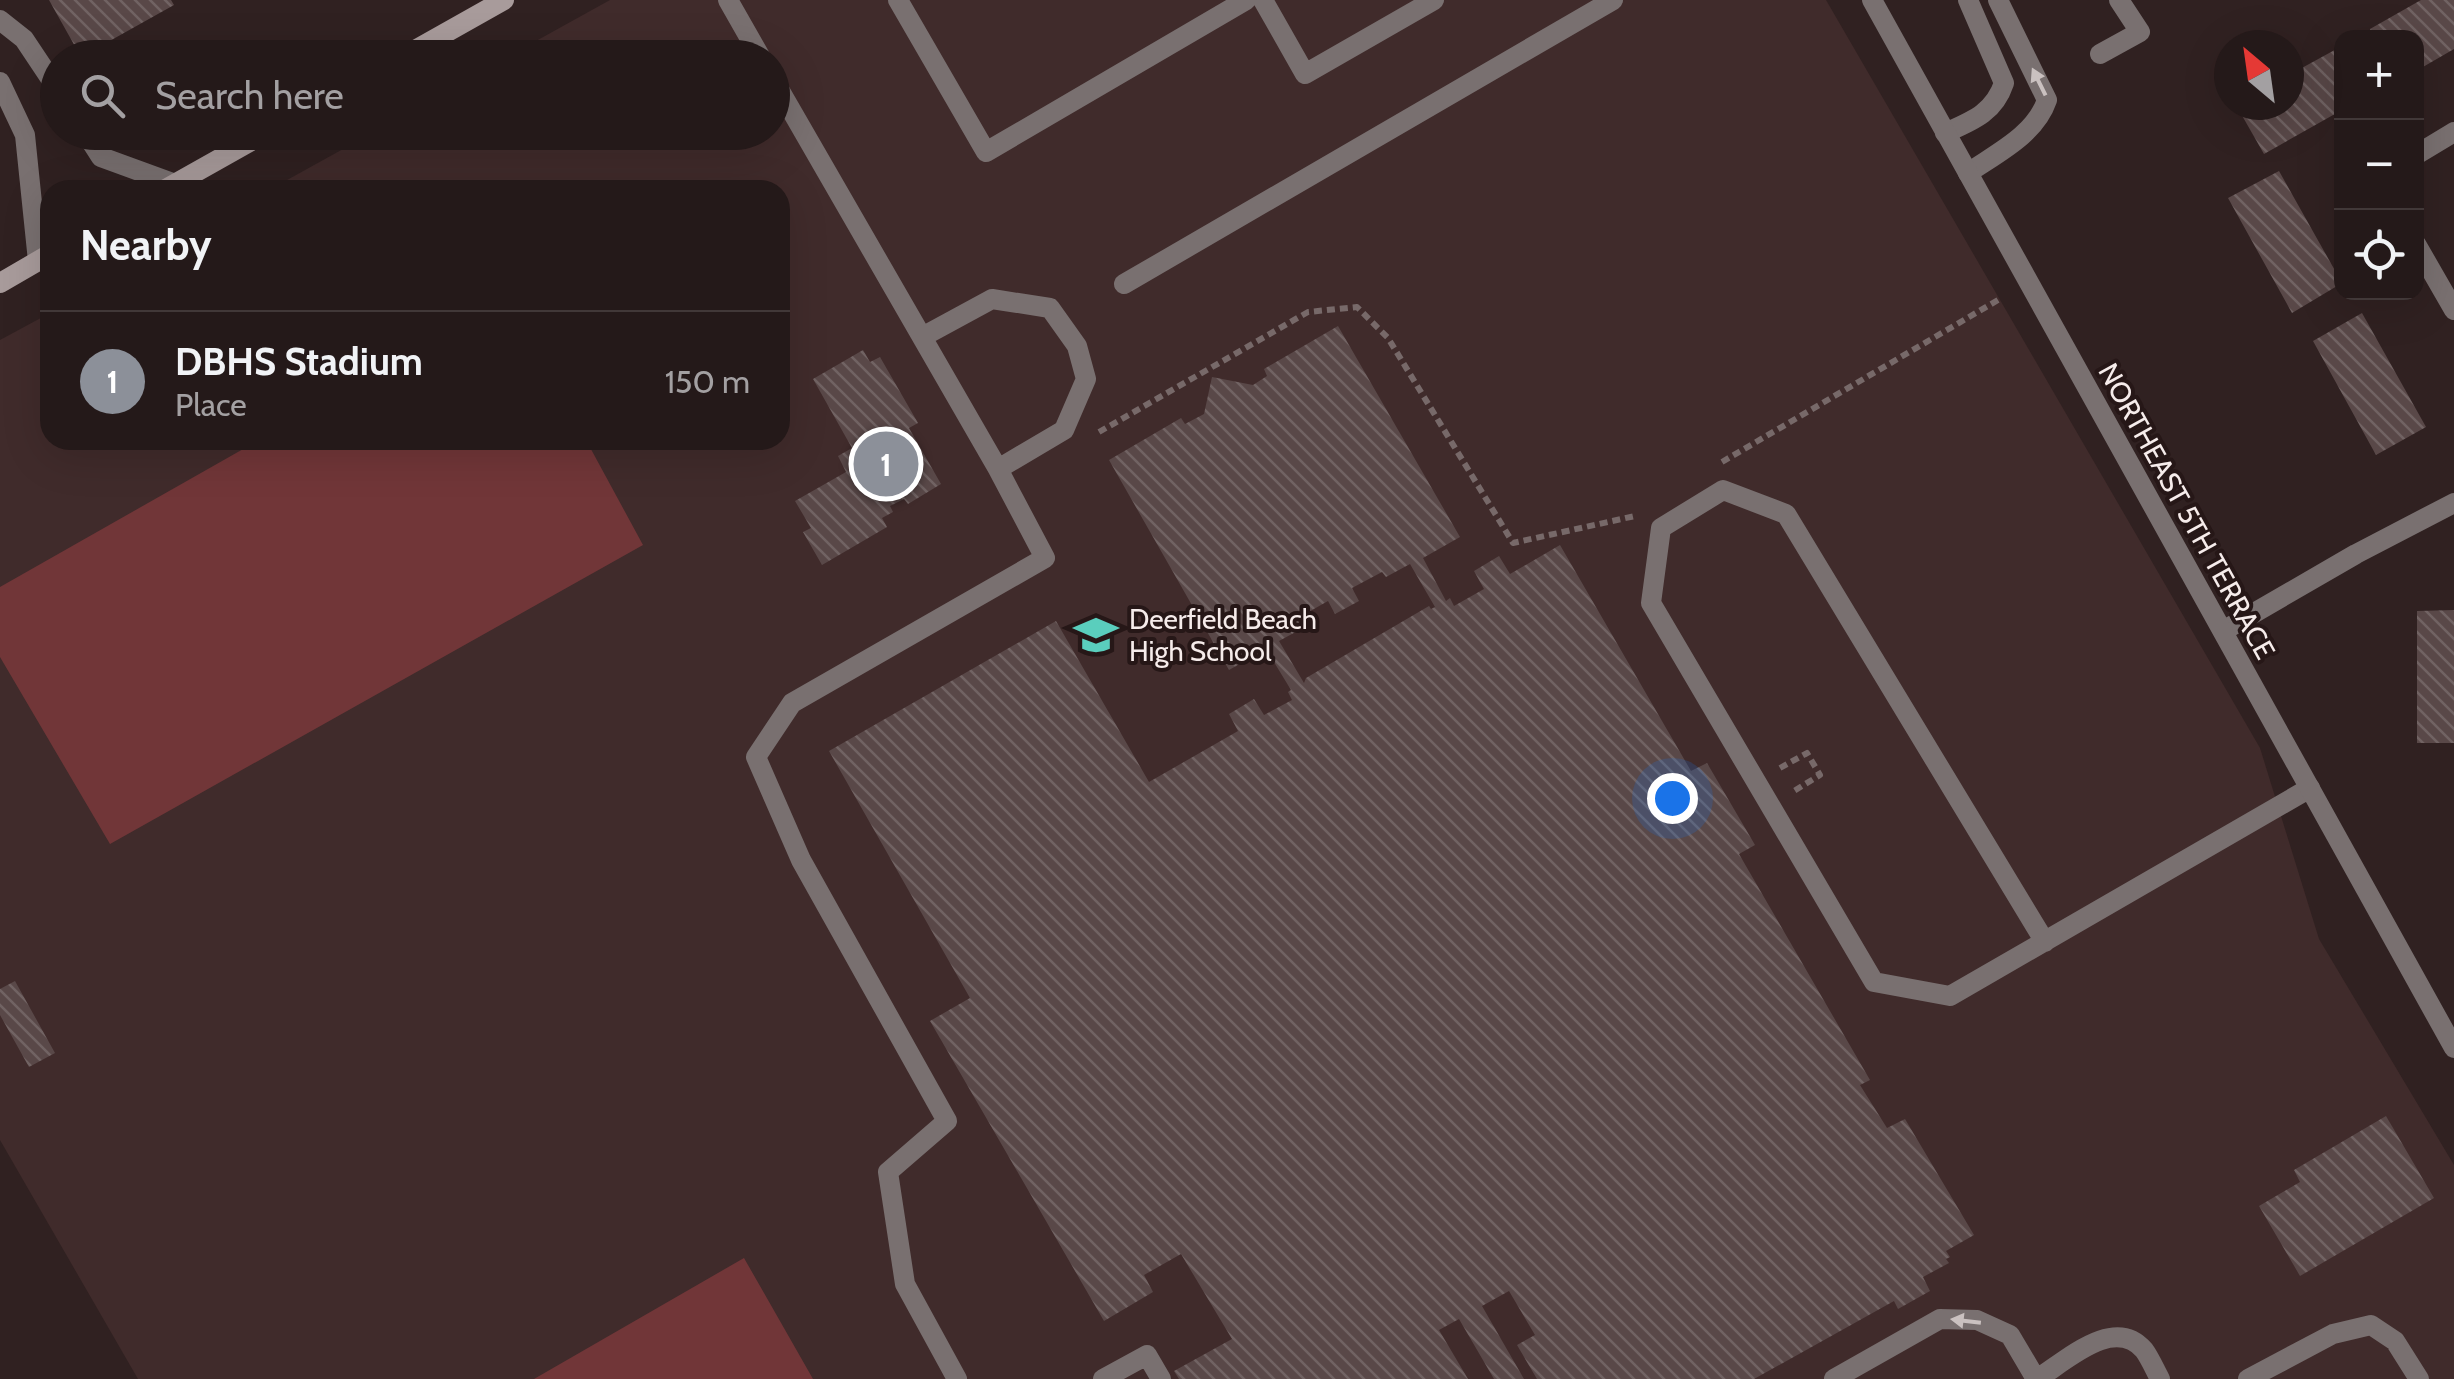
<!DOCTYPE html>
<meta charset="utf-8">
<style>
:root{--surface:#241919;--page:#2c2222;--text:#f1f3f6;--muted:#a3a0a2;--line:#413838;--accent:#8c9099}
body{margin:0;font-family:Cabin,sans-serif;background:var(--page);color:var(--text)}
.controls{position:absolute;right:30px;top:30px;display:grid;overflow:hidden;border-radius:20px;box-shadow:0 10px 40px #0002}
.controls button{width:90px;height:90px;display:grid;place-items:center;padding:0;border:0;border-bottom:2px solid var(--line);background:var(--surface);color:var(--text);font:50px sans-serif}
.compass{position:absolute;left:2214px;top:30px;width:90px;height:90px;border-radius:50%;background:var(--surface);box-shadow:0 10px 40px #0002;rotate:331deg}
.you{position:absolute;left:1672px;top:798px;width:35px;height:35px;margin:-25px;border:8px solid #fff;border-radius:50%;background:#1a73e8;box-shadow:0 0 0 15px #1a73e833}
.badge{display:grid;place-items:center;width:65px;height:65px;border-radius:50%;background:var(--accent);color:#fff;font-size:32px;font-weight:700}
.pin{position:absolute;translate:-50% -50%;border:5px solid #fff;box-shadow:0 2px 10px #0006}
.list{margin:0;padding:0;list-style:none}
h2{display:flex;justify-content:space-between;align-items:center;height:130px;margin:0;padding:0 40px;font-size:42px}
h2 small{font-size:32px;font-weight:400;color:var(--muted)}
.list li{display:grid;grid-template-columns:65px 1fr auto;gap:30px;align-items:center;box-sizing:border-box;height:140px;padding:0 40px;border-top:2px solid var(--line)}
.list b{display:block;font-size:38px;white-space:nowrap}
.list p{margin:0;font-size:32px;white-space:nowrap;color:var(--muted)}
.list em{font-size:32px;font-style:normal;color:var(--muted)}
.icon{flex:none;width:55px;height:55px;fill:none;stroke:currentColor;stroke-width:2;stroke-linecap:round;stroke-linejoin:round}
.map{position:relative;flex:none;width:2454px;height:1379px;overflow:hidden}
.search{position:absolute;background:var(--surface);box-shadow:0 10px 40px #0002;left:40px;top:40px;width:750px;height:110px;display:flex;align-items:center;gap:25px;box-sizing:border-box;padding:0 35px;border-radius:55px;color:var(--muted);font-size:38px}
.panel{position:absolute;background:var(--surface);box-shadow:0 10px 40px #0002;left:40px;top:180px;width:750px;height:270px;border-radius:30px}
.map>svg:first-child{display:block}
</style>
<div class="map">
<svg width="2454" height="1379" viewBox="0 0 2454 1379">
<defs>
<pattern id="building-back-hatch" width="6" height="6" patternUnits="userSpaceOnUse" patternTransform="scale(2.5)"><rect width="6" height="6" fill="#594848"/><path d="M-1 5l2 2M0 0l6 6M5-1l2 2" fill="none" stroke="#716363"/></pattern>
</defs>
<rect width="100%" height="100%" fill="#302121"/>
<path fill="#402b2b" d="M610 0H1826L2260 748 2319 939 2454 1165V1379H138L0 1140V340L50 313V440H780V190H269L372 133 772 132V58L507 57Z"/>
<path fill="#713638" d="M259 440H586L643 545 110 844 0 657V587Z
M744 1258 813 1379H534Z"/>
<path fill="url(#building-back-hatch)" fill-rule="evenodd" d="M49 0H171L174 5 81 57Z
M2421 0H2454V49L2416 71V38H2375L2370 29Z
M2342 46V110L2264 154 2236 105H2289V75Z
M2279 171 2342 283 2292 313 2228 198Z
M2362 313 2426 427 2376 455 2313 341Z
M1338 326 1460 537 1423 558 1446 601 1450 598 1454 606 1484 589 1474 571 1499 556 1510 574 1560 545 1691 771 1707 763 1755 845 1739 854 1870 1080 1860 1085 1887 1128 1905 1119 1974 1235 1946 1251 1950 1257 1946 1259 1949 1263 1923 1277 1930 1291 1898 1309 1894 1301 1754 1379H1537L1517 1345 1535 1335 1509 1291 1482 1306 1524 1379H1494L1459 1319 1439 1330 1468 1379H1179L1174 1371 1232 1339 1181 1254 1144 1275 1153 1292 1104 1321 930 1021 970 998 829 751 1056 621 1149 782 1238 731 1229 714 1254 699 1264 715 1292 700 1288 692 1291 690 1266 649 1229 670 1109 460 1181 418 1185 424 1204 414 1212 377 1253 385 1267 376 1264 369ZM1410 564 1435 607 1431 609 1429 606 1306 678 1304 683 1279 641 1303 628 1298 618 1328 601 1335 614 1359 601 1352 588 1382 572 1386 577Z
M863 350 870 362 880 357 918 423 909 428 941 484 908 504 904 499 890 506 893 512 882 518 887 527 822 565 803 532 811 528 795 501 846 472 838 456 852 448 813 379Z
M2454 610V743H2417V611Z
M15 981 55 1053 29 1067 0 1015V989Z
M2386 1116 2434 1198 2300 1276 2259 1206 2300 1182 2294 1170Z"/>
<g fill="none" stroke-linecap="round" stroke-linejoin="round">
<path stroke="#776969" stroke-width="6" stroke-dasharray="8 5" stroke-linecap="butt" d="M1099 432 1308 312 1357 307 1388 338 1513 543 1635 516
M1722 462 1998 300
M1780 768 1807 753 1820 775 1794 791"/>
<path stroke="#797070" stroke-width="20" d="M728 0 761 58
M898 0 986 152 1246 0
M1263 0 1305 74 1434 0
M0 20 24 39 58 90
M2100 54 2140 32 2119 0
M772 77 998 469 1045 558 792 703 756 757 801 860 947 1121 888 1172 905 1284 957 1379
M0 82 25 135 38 261
M85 132 101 157 175 184
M1945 133C1972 121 1994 113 2004 83L1968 0
M2416 155 2454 132
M1968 173C1997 153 2035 135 2047 100L1998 0
M2416 244 2454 310
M1124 284 1613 0
M922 337 992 299 1050 308 1077 346 1086 379 1064 430 998 469
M2223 631 2356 554 2454 503
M2045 942 1786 514 1723 490 1661 528 1651 603 1874 982 1950 996 2310 788
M1103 1379 1147 1355 1161 1379
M1834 1379 1940 1319 1977 1320 2010 1335 2036 1379
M2037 1379C2066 1361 2114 1315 2144 1350 2150 1358 2155 1370 2160 1379
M2248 1379 2333 1334 2371 1325 2395 1341 2419 1379"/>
<path stroke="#797070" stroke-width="20" d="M1872 0 2454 1048"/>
<path stroke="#a89b9b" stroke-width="20" d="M401 58 504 0
M164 190 267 132
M0 283 50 254"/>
</g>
<defs><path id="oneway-solid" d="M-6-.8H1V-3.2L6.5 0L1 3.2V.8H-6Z" transform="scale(2.5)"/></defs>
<g fill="#cac1c0">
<use href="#oneway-solid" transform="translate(2039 82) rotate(-116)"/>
<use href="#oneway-solid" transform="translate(1966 1321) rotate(-173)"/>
</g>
<defs>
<g id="school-bare" transform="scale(3.45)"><path d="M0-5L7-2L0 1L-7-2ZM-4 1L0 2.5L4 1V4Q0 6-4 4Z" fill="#5acebd" stroke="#261717" stroke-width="2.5" paint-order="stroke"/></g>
</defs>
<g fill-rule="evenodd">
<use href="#school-bare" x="1096" y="635"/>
</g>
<g text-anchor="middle" stroke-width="8" stroke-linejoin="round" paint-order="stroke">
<g font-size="28" fill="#f6eceb" stroke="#261717">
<text transform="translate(2187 511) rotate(61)" y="10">NORTHEAST 5TH TERRACE</text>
</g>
<g font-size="28" fill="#f6eceb" stroke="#261717" text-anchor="start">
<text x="1129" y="629">Deerfield Beach<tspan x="1129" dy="32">High School</tspan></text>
</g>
</g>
</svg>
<div class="controls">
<button>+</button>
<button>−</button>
<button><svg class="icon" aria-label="locate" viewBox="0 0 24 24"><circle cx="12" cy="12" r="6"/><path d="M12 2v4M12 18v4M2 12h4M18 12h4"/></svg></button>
</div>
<svg class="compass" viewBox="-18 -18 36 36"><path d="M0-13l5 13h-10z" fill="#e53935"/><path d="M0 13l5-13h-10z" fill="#a3a0a2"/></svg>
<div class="you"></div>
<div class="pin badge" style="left:886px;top:464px">1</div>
<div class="search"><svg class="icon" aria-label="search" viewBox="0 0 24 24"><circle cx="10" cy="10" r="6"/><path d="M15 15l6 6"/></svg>Search here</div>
<section class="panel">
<h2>Nearby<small></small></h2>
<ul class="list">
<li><span class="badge">1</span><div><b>DBHS Stadium</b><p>Place</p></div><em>150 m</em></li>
</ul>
</section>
</div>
